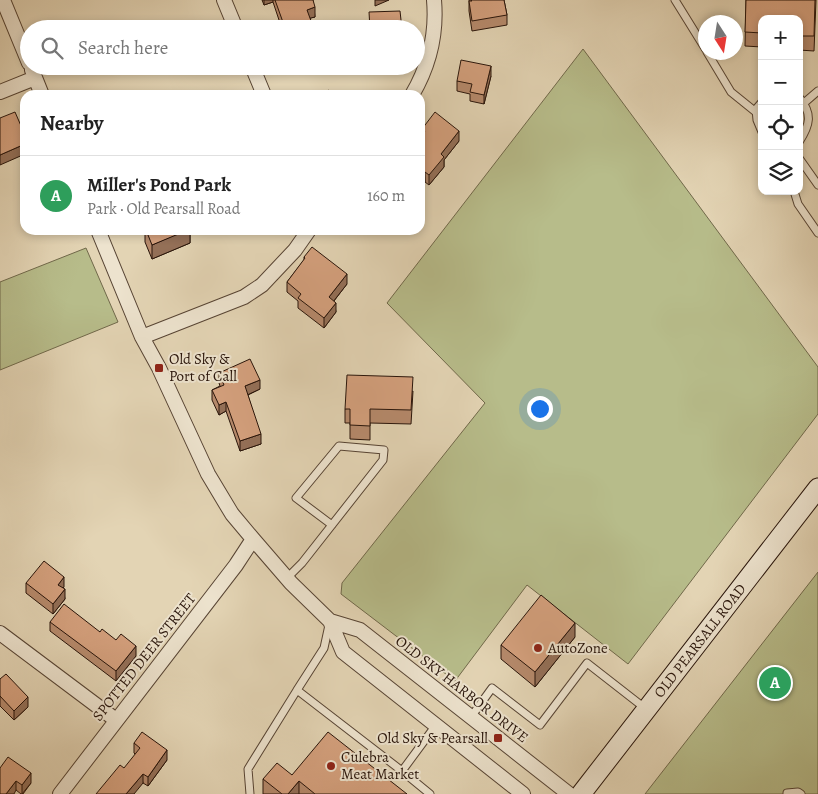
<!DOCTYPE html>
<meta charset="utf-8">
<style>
:root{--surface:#fff;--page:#f6f6f6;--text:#222;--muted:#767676;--line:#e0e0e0;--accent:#8f2418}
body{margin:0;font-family:Alegreya,serif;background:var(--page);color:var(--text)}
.controls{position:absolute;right:15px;top:15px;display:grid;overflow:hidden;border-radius:10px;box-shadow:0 2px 8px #0003}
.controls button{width:45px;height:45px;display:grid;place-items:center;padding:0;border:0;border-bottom:1px solid var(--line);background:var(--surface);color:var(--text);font:25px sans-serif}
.compass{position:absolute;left:698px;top:15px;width:45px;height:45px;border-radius:50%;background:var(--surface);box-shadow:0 2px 8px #0003;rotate:168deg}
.you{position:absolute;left:539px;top:408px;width:18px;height:18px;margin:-12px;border:4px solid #fff;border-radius:50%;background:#1a73e8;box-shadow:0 0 0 8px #1a73e833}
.badge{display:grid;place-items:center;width:32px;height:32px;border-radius:50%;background:var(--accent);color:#fff;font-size:16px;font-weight:700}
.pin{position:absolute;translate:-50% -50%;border:2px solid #fff;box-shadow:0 1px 5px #0006}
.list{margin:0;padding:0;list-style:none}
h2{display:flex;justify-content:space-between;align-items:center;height:65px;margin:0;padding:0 20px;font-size:21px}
h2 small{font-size:16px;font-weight:400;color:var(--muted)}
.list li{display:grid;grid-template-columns:32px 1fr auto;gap:15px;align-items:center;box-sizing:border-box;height:80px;padding:0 20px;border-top:1px solid var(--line)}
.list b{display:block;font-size:19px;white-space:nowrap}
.list p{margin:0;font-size:16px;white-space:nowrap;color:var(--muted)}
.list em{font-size:16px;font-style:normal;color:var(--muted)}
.icon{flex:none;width:28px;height:28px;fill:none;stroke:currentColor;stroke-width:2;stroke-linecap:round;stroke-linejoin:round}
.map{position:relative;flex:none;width:818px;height:794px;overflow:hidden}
.search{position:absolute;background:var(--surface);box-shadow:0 2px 8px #0003;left:20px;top:20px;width:405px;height:55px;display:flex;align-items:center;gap:12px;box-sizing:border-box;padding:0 18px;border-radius:28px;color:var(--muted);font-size:19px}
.panel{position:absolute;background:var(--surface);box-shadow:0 2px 8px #0003;left:20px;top:90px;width:405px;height:145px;border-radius:15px}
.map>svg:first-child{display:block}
</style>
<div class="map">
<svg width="818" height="794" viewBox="0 0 818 794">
<rect width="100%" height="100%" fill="#e3d4b4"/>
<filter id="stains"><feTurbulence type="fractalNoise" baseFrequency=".004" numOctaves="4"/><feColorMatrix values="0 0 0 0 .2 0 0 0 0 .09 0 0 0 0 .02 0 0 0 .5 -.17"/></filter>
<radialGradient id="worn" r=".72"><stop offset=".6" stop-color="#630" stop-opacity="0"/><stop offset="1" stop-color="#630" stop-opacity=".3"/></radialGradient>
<path fill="#b7bc8a" stroke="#70684a" d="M583 49 818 367V414L628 664 527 585 455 681 341 594 342 583 485 403 387 303Z
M86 248 118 322 0 370V282Z
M818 572V794H645Z"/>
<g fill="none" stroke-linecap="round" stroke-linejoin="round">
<g stroke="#574434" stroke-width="9">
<path id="lane" d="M675 0 706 50
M707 52 731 92 757 113
M799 97C813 114 810 125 799 142
M762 102 756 109 757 120 762 132
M804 103 818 91
M799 158 818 185
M794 191 798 204 818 233
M287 578 302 563 383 460 384 450 339 446 296 498 332 525
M329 625 324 648 297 690 402 771 430 794
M471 717 492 688 540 725 587 663 646 709
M402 771 436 725
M250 794 248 769 297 690
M787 794V793L798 792 801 794"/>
</g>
<g stroke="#574434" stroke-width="16">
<path id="street" d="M3 0 29 63
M224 0 236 29
M252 66 264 95
M32 70 42 95
M0 92 35 78
M412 95C429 66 437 34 434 0
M98 230 142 337 159 368 208 474 232 514 253 539 291 583 330 621 343 652 523 794
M142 337 244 297 262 285 295 250 309 230
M330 621 360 630 569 794
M0 633 116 720
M60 794 236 565 253 539"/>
</g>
<g stroke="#28140a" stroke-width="21">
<g id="secondary">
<path id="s1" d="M581 794 818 488"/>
</g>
</g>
<use href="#lane" stroke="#ede3ce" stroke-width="7"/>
<use href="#street" stroke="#ede3ce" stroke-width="14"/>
<use href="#secondary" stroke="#ede3ce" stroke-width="19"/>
</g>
<path fill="#b68a6c" stroke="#28140a" d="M262 0H313L315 17 310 18 314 29H278V27L281 26 273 2 264 5Z
M469 0H504L507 15V25L472 31 469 11Z
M746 0H816L814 51 799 50V19H762V47L745 46Z
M491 76 484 104 470 101V94L457 91V81Z
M422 129 459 141 444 160V167L429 185 425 182Z
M145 230H192V231L190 232V243L152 259 145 242Z
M304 257 347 284 334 301 336 312 324 328 298 308V301L287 292V282L304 260Z
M219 373 260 389 248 395 261 444 240 451 226 411 219 415 212 400V390L220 386 219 383Z
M413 391 411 424 370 423V440L350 439V423H345V409Z
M26 583 64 587 63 588 65 599 53 614 26 593Z
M50 622 100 632 136 656 116 681 50 631Z
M575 637 535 687 501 659V645Z
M0 679 28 707 14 720 0 706Z
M134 743 167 760 148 786 143 783 135 754 134 753Z
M0 768 31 783 23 794H21L16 790Z
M292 775 407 794H263V779Z"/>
<path fill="#947058" stroke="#28140a" d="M264 0H273V2L264 5Z
M375 0H389L375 6Z
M315 7V17L307 19V10Z
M491 66V76L484 104V95Z
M459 131V141L444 160V167L429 185V175L441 154Z
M25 144V154L0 165V155Z
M425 172V182L420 189V179Z
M186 230H192V231L190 232V243L152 259V245Z
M347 274V284L329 307V297Z
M336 303V312L324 328V318Z
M260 380V389L245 396V386Z
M226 402V411L219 415V405Z
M261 434V444L240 451V441Z
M64 577V587L58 594V585Z
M65 589V599L53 614V604Z
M575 623V637L535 687V672Z
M136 646V656L116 681V671Z
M28 697V707L14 720V711Z
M167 750V760L148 786V777Z
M31 773V783L22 794V785Z
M143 774V783L134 794H126Z
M16 781V790L14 794H6Z
M299 781V794H288Z"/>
<path fill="#d4a07d" stroke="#28140a" d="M275 0H313L315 7 307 10 314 29H279L278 27 284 25Z
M471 0H504L507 15 472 21 469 1H472Z
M746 0H815L814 36H799V19H762V33L745 32Z
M400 11 402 29H370L369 12Z
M202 21 204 29H175Z
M461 60 491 66 484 95 470 92 472 84 457 81Z
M328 90 336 95H325Z
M15 112 25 135V144L0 155V118Z
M435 112 459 131 441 154 444 157 429 175 425 172 420 179V137L425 131 422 129Z
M146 230H188L152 245Z
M312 247 347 274 329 297 336 303 324 318 298 298 301 294 287 282 305 258 304 257Z
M250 359 260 380 245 386 261 434 240 441 226 402 219 405 212 390 224 385 219 373Z
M347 375 413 377 411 410 370 409V426L350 425V409H345Z
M44 561 64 577 58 585 65 589 53 604 26 583Z
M541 595 575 623 535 672 501 645Z
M64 604 100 632 102 629 116 640 121 634 136 646 116 671 50 622Z
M6 674 28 697 14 711 0 696V679Z
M142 732 167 750 148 777 143 774 126 794H96L120 765 124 768 140 748 134 743Z
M328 732 407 794H315L299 781 288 794H282L263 779 277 763 292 775Z
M8 757 31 773 22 785 16 781 6 794H0V768Z"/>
<g fill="#8f2418" stroke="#ede3ce" stroke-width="2">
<rect x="154" y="363" width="10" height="10" rx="2.5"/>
<circle cx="538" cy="648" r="5"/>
<rect x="493" y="733" width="10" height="10" rx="2.5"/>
<circle cx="331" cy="766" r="5"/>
</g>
<g text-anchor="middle" stroke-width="4" stroke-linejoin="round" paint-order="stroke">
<g font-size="15" fill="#28140a" stroke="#ede3ce" text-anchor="start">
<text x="169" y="364">Old Sky &amp;<tspan x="169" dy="17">Port of Call</tspan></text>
<text x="548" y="653">AutoZone</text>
<text x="488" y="743" text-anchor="end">Old Sky &amp; Pearsall</text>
<text x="341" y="762">Culebra<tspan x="341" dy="17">Meat Market</tspan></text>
</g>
<g font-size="15" fill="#28140a" stroke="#ede3ce">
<text dy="5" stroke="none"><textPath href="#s1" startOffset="194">OLD PEARSALL ROAD</textPath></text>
<text transform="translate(144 657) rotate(-52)" y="5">SPOTTED DEER STREET</text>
<text transform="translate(462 689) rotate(38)" y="5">OLD SKY HARBOR DRIVE</text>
</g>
</g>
<rect width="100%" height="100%" filter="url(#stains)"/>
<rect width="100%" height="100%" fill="url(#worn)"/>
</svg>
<div class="controls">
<button>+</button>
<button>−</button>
<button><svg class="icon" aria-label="locate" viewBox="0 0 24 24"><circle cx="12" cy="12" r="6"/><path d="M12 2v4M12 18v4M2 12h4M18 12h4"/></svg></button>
<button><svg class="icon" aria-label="layers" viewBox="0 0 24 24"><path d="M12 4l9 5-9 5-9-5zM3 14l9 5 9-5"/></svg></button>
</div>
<svg class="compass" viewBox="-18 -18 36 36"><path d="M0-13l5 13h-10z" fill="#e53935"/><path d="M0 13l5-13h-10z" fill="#767676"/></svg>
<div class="you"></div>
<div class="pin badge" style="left:775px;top:683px;background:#2e9e5b">A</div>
<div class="search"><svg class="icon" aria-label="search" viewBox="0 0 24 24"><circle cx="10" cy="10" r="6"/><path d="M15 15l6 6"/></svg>Search here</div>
<section class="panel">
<h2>Nearby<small></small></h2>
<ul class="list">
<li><span class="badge" style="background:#2e9e5b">A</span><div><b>Miller's Pond Park</b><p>Park · Old Pearsall Road</p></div><em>160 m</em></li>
</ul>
</section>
</div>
